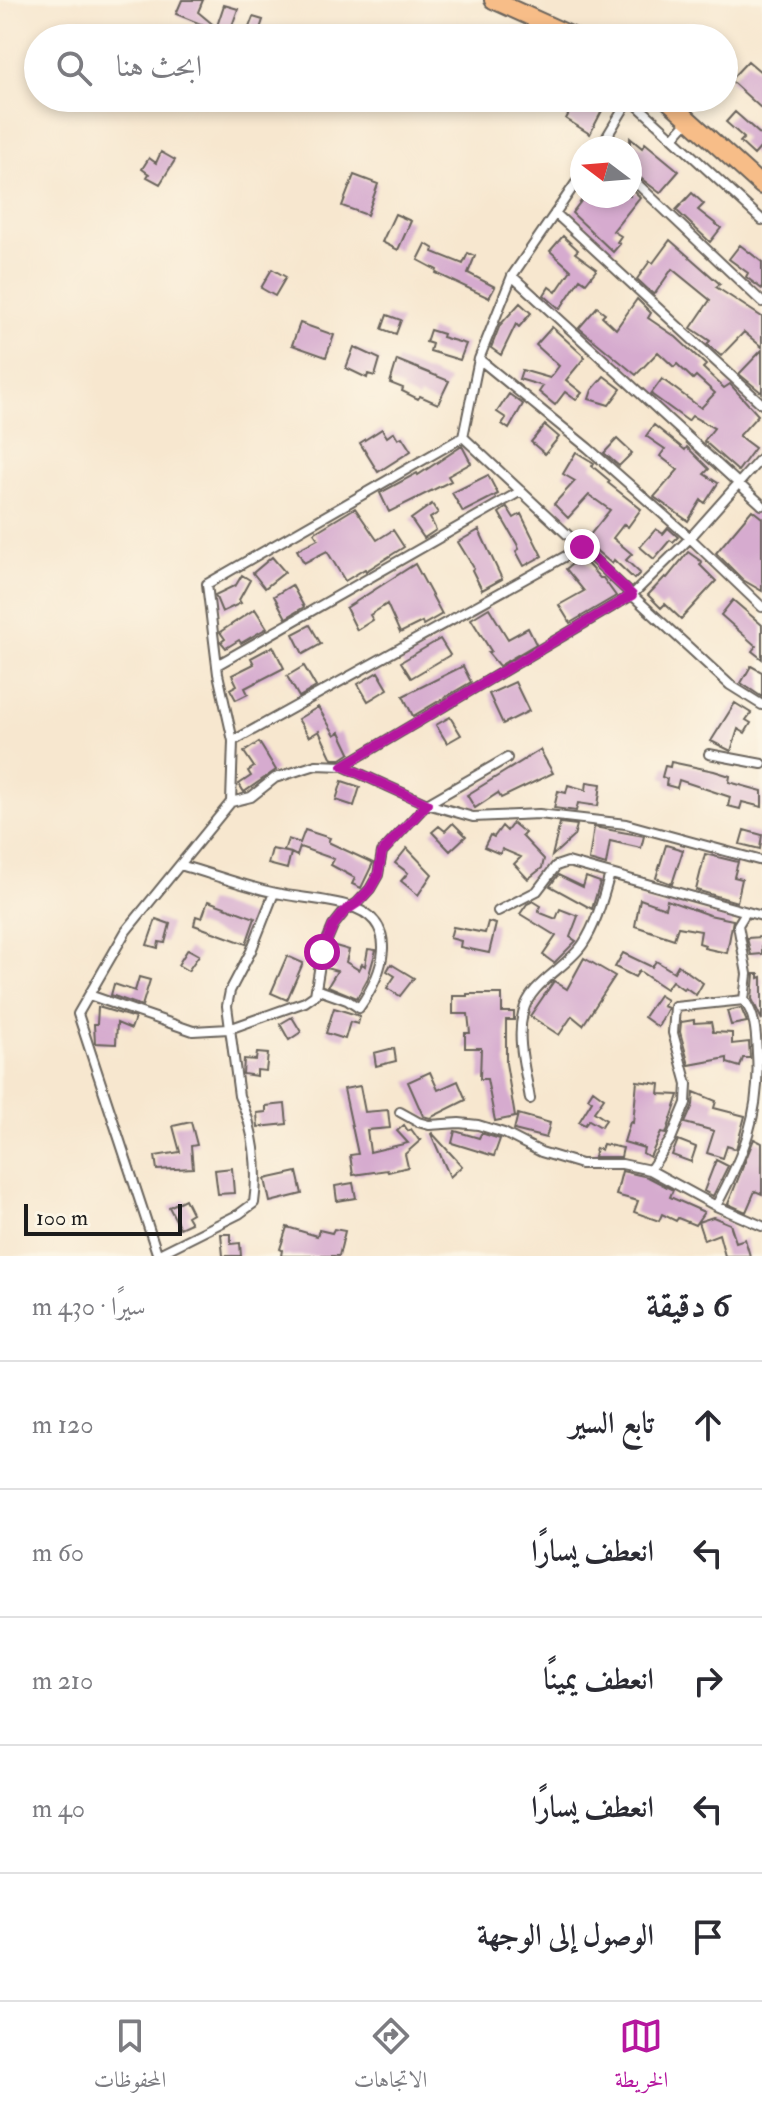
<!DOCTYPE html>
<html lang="ar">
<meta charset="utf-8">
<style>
:root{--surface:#fff;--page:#f2f2f3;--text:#2b2b33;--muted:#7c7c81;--line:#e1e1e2;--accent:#b5179e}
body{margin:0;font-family:"IM FELL Double Pica",Amiri,serif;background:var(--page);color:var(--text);direction:rtl}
.compass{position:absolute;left:570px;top:136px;width:72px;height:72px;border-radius:50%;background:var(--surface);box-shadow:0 4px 12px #0003;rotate:286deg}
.scale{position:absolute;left:24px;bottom:20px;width:158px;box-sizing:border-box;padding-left:8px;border:4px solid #1c1c1c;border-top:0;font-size:22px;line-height:28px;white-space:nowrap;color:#1c1c1c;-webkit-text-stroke:6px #fcf5e5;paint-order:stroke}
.stop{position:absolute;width:24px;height:24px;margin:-18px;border:6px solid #b5179e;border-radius:50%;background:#fff}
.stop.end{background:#b5179e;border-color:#fff;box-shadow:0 2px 8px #0008}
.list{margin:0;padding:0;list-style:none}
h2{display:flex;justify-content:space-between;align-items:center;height:104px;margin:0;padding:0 32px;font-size:34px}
h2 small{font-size:26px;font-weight:400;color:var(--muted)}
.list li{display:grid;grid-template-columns:52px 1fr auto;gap:24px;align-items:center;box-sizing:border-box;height:128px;padding:0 32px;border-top:2px solid var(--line)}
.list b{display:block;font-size:30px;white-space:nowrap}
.list em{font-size:26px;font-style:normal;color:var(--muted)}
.icon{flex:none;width:44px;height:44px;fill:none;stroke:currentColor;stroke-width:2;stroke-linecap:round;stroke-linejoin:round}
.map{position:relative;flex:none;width:762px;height:1256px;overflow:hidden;direction:ltr}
.search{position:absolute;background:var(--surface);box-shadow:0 4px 12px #0003;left:24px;right:24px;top:24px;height:88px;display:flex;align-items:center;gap:20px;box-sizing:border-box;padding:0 28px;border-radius:44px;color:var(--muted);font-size:30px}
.sheet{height:744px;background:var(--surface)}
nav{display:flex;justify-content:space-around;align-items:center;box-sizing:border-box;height:112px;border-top:2px solid var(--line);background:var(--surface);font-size:22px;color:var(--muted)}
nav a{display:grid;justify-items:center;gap:4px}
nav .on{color:var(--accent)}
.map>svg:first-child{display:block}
</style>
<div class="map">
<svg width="762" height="1256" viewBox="0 0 762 1256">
<rect width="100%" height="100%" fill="#fcf5e5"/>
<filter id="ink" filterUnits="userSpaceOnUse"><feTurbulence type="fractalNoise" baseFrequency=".0125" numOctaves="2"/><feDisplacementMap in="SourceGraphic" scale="16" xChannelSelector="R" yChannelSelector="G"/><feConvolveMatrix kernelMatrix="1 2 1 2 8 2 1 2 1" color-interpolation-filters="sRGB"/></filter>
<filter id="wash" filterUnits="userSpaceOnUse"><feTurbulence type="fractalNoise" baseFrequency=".006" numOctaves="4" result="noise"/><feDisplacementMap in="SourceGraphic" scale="32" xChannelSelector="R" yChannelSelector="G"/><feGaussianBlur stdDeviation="1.8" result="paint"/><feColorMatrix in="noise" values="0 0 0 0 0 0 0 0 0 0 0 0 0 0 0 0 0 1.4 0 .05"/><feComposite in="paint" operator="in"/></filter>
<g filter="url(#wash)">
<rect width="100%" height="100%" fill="#f7e7cf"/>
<g id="blocks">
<path fill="#d6abcf" d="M182 0H203L198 12 216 27 212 36 204 34 206 26 176 14Z
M224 5 238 9 228 37 215 32Z
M253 17 263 20 257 38H245Z
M748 61 762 73V109L730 80Z
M577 98H587L604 107 590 134 566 119Z
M735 112 762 136V146L754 155 740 142 744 138 726 122Z
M630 138 642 148 645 143 679 171 660 193 630 170Z
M161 152 175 160 160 184 147 177 149 174 142 169 149 158 156 163Z
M354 175 378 184 367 215 342 206Z
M630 187 640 197 613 231 621 236 617 242 620 244 613 252 572 213 585 196H630Z
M692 193 704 204 698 210 721 228 710 242 676 210Z
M395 214 411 221 398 250 382 242Z
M563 236 578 250 575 253 597 269 586 283 580 279 560 309 544 295 549 287 556 292 571 270 550 251Z
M670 240 720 284 716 287 762 317V347L744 332 721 356 707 344 710 341 691 328 710 300 672 269 654 295 637 279 650 261 653 263Z
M426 244 434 249 433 252 463 264 468 253 475 256 468 273 495 287 489 298 436 273 437 270 418 260Z
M740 245 762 262V289L746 277 748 273 729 259Z
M272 269 286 277 275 296 261 288Z
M637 299 651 313 648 318 676 337 706 365 703 368 724 388 730 384 758 415 739 436 755 448 738 471 704 441 714 428 692 416 688 421 651 394 662 379 701 408 715 393 696 376 693 379 677 364 674 367 658 352 636 375 579 328 597 307 605 313 602 316 616 329Z
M520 303 531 313 519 327 516 324 501 355 491 348 500 325Z
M387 315 401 320 396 334 382 329Z
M300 323 334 335 326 357 292 345Z
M552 327 585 357 566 380 582 393 576 400 565 392 555 405 539 392 543 386 519 379 522 370 550 378 559 366 536 345Z
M430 330 443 334 442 337 466 344 460 360 430 351 432 344 426 342Z
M354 347 380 359 375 376 368 374 367 378 346 368Z
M762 350V393L739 374Z
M397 360 449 381 438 404 420 396 418 399 402 391 403 388 390 383Z
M604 376 621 389 609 405 589 399 592 390Z
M509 394 523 404 509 429 502 424 506 418 497 412Z
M545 425 559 437 545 454 531 442Z
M654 425 685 450 687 447 709 469 704 474 718 483 705 503 701 500 688 521 654 497 678 470 660 456 665 449 646 436Z
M382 429 387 437 394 432 398 439 402 437 411 451 378 472 360 443Z
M617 439 632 453 619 466 604 453Z
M462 446 471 463 448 476 451 481 389 512 380 493 417 473 418 475Z
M576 452 594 463 592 466 610 481 608 483 641 509 628 527 624 524 613 538 632 554 626 560 640 573 634 579 614 560 612 564 585 541 610 510 589 495 568 518 554 504 575 481 563 474Z
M488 475 498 494 463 512 452 493Z
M432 504 438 513 430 518 436 530 424 538 411 519Z
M507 507 514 518 521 514 542 556 524 566 516 551 519 549 517 544 499 513Z
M355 508 377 540 393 530 404 547 366 571 365 569 345 581 327 551 304 563 297 550 318 539 314 533Z
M752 510 762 518V591L743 580 716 553Z
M668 528 678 537 673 542 670 540 654 559 640 547 656 529 663 534Z
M479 530 502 579 482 590 472 570 474 568 458 542Z
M688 552 702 562 700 565 716 581 681 619 665 604 661 608 648 595 665 577 667 578Z
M272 557 285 572 265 588 253 573Z
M581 557 600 578H603L616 596 570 623 559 605 584 591 566 569Z
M415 564 442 614 423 625 422 622 400 633 387 604 370 615 373 620 357 630 346 608Z
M242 575 250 580 239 600 241 603 222 612 215 595 236 585Z
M292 585 304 607 286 618 274 596Z
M733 600 762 625V659L752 651 756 646 721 615Z
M489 608 508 639 528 628 536 644 499 666 488 653 491 651 471 619Z
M255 609 267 628 241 643 239 640 226 648 221 642 225 639 220 632Z
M310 625 321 644 303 654 293 634Z
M440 639 450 655 411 678 401 662Z
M273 646 284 668 245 688 248 694 236 700 230 689 237 685 232 675 254 664 251 658Z
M304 666 316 687 299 697 287 676Z
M463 666 471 682 413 716 403 696Z
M751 666 762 672V697L741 683Z
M378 672 388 689 368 701 358 684Z
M515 682 529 711 503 724 489 694Z
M735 703 751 713 746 720 751 723 745 733 738 729 731 751 711 741Z
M318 707 335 735 340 732 350 753 341 759H332L319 731 309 737 298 719Z
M450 717 461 735 447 743 436 725Z
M259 742 276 770 244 792 239 784 251 776 248 771 254 767 244 752Z
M540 750 553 773 501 798 498 793 475 808 467 795Z
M671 762 714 771 730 776 729 782 762 791V807L742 802 740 809 728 806 730 797 679 780 677 788 666 785 667 779 662 777 665 766 670 767Z
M342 781 360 787 354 806 336 800Z
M587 782 601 784 598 806 578 803 576 811 554 808 558 791 566 793 568 785 586 790Z
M453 823 466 836 450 851 432 832 439 826 445 831Z
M513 823 525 833 522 836 544 859 542 868 528 879 514 864 521 857 502 849 500 854 484 847 490 835 494 837 502 826 507 831Z
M560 823 577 825 574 836 552 856Z
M594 827 644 836 641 848 610 841 606 865 589 860Z
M305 830 330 838 328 842 373 863 361 888 352 884 355 878 331 865 334 859 300 847 297 856 291 853 287 869 268 864 272 849 291 853 284 851 288 839 300 843Z
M744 830 762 835 760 849 740 844Z
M666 845 683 850 672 884 656 878Z
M407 848 432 874 418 895 401 881 408 873 395 863Z
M705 854 738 862 734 877 742 879 737 902 696 890Z
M558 875 583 887 586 877 600 882 592 909 550 886Z
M640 899 665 908 667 900 709 915 733 920 727 953 704 948 705 945 699 943 701 931 678 927 674 939 635 926Z
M208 901 255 918 246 944 194 925 196 916 202 918Z
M533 901 541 906 538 912 556 919 560 909 578 916 570 937 576 941 554 963 543 955 556 936 520 914 527 904Z
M156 919 170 924 165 943 159 942 158 948 147 945Z
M488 922 496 924 489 953 460 947 461 941 450 938 453 927 485 933Z
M762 937V954L751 955 747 938Z
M332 945 349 950 346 962 359 970 362 964 365 966 368 949 376 950 368 978 357 998 328 986 337 971 326 968Z
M188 949 199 955 188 971 178 965Z
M623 953 652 967 656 961 674 972 678 965 703 983 696 995 685 987 683 989 672 981 666 989 639 971 635 977 615 967Z
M287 956 303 963 287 1000 271 993Z
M584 958 615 976 583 1025 572 1016 559 1035 530 1016 554 981 567 989Z
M391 964 414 978 400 996 387 988 395 976 387 971Z
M754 974H759V978L762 977V1020L752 999Z
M139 977 150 980 142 1006 111 995 114 984 135 991Z
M467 994H502V1012H514V1020H506V1063L515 1117 495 1121 487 1079H480L481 1048H465V1033H470L468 1014H453V996H467Z
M659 995 667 1000 663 1006 668 1008 658 1027 644 1017Z
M98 1007 135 1018 131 1029 117 1023 116 1044 95 1043 94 1024H97Z
M334 1008 360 1016 358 1024 350 1022 345 1039 326 1033Z
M741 1008 747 1022 731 1025 727 1011Z
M292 1017 301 1032 289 1040 280 1024Z
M694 1020V1023L711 1022 713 1032 732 1033V1044L749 1042 750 1058H743L740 1067 727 1063V1058L689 1065 680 1032 681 1022Z
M394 1048 396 1061 376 1066 374 1053Z
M257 1053 268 1054 266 1071 257 1070V1076L243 1074 244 1059 256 1060Z
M430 1072 438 1090 458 1081 466 1100 430 1118 423 1116 408 1082Z
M637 1081 660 1084 659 1094 679 1095 666 1134 661 1133 650 1157 643 1153 644 1148 624 1142 630 1122 633 1123Z
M360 1086 365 1112 388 1110 390 1128 367 1130 370 1152 408 1143 397 1131 404 1125 408 1131 411 1129 419 1140 422 1139 405 1154 408 1167 388 1172 387 1170 353 1175 350 1155 358 1154 344 1089Z
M593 1090 604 1098 594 1112 606 1120 601 1127 589 1120 585 1125 579 1122 592 1101 588 1098Z
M694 1092 716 1101 714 1108 745 1116 736 1149 727 1146 723 1158 707 1153 714 1131 685 1123 693 1105Z
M285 1104 287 1124 258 1127 257 1113 266 1112V1106Z
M518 1114 550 1123 546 1138 514 1130Z
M191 1122 197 1145 191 1146 193 1168 157 1170 155 1156 180 1152 173 1126Z
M455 1131 479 1138 481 1134H484L500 1139 494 1156 452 1143Z
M432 1133 462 1166 450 1177 431 1134Z
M754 1139 762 1143V1194L755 1191 746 1212 728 1204Z
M678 1140 696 1147 691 1162 672 1155Z
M603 1144 623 1148 621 1157H594L596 1148 601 1150Z
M716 1160 728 1166 713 1196 704 1191Z
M232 1168 234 1193 218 1194 215 1170Z
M622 1171 648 1177 673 1190 670 1197 704 1212 695 1225 678 1218 676 1221 662 1214 659 1221 634 1212 638 1201 616 1195Z
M297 1172 302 1194 270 1202 265 1179Z
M353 1183 356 1198 337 1201 335 1186Z
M185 1199 192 1213 187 1216 191 1223 180 1228 169 1207Z
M713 1217 730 1224 736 1242 745 1239 750 1256H725L719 1234 704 1240 698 1222Z
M287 1227 317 1236 319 1230 332 1233 334 1229 345 1231 339 1256H281L282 1250 280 1249Z
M221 1234H231V1244L240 1243 241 1256H223Z"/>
</g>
</g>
<g filter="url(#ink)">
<use href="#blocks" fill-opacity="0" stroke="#69635b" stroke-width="2"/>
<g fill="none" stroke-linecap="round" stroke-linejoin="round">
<g stroke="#69635b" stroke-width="12">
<path id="street" d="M638 106 762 220
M673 138 690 119
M600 148 630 98
M582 174 512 276 479 359 463 437 207 584 218 674 233 741 231 802 251 797 275 778 316 765 343 766 632 595 730 685 762 705
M630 177 762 302
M555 213 762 404
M512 276 762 505
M463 437 632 595 690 538 588 448 479 359
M762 457 690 538 762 607
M217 665 521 491
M233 741 582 547
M709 754 762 764
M343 766 427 804 473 817 539 814 626 824 762 861
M180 865C212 874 243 886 276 893 300 898 326 899 349 906 403 922 382 975 359 1008L347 1000 316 989
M498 911 537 891 556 866 568 862 762 916
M89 995 193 1031 229 1029 305 1002 315 995 322 952 333 926 345 911 357 903 370 889 378 875 382 852 427 804 507 758
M744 1000 675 1007 673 1033 687 1084 686 1103 671 1139 650 1170 716 1206 762 1226
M530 1099C526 1072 516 1041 523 1013 529 983 567 968 583 944 597 923 603 897 610 874
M400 1112 418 1122 429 1125 459 1123 478 1125 504 1133 541 1152 581 1164H622L650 1170
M716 1206C744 1154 761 1113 757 1053 756 1034 756 1016 744 1000L747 974 738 925 746 912
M157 1255 239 1214 254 1203C259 1169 254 1127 239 1096L227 1006 230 991 251 951 274 893
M158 1256 78 1014 126 931 231 802"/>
</g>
<g stroke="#69635b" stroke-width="20">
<path id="highway" d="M493 0 577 38
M665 98 762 186"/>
</g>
<use href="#street" stroke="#fff" stroke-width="8"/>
<use href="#highway" stroke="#f7bd88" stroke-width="16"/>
</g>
</g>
<g fill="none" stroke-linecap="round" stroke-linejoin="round" filter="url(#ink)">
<path stroke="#b5179e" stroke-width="10" d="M322 952 333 926 345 911 357 903 370 889 378 875 382 852 427 804 343 766 632 595 582 547"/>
</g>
</svg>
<svg class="compass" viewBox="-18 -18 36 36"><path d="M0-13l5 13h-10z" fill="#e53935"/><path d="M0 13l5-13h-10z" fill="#7c7c81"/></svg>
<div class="scale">100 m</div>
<div class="stop" style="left:322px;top:952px"></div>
<div class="stop end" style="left:582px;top:547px"></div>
<div class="search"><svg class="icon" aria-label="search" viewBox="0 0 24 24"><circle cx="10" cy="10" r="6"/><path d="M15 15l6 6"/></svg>ابحث هنا</div>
</div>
<section class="sheet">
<h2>6 دقيقة<small>سيرًا · 430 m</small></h2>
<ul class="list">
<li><svg class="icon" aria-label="ahead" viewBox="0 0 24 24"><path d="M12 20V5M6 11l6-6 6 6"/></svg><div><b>تابع السير</b></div><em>120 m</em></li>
<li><svg class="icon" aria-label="left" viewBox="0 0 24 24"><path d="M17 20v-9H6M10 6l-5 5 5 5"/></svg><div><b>انعطف يسارًا</b></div><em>60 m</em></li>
<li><svg class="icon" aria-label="right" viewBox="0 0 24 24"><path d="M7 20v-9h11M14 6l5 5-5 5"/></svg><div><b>انعطف يمينًا</b></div><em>210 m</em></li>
<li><svg class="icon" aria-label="left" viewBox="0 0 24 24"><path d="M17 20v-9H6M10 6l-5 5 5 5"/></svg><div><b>انعطف يسارًا</b></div><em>40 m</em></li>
<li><svg class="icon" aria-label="arrive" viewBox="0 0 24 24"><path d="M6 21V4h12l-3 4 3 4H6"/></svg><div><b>الوصول إلى الوجهة</b></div></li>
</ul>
</section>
<nav>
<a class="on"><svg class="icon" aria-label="map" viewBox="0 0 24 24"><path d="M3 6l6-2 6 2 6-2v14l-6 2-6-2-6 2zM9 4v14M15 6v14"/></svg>الخريطة</a>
<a><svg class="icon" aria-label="directions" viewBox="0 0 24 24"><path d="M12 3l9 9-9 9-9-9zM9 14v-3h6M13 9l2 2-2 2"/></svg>الاتجاهات</a>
<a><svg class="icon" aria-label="saved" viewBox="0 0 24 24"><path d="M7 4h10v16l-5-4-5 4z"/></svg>المحفوظات</a>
</nav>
